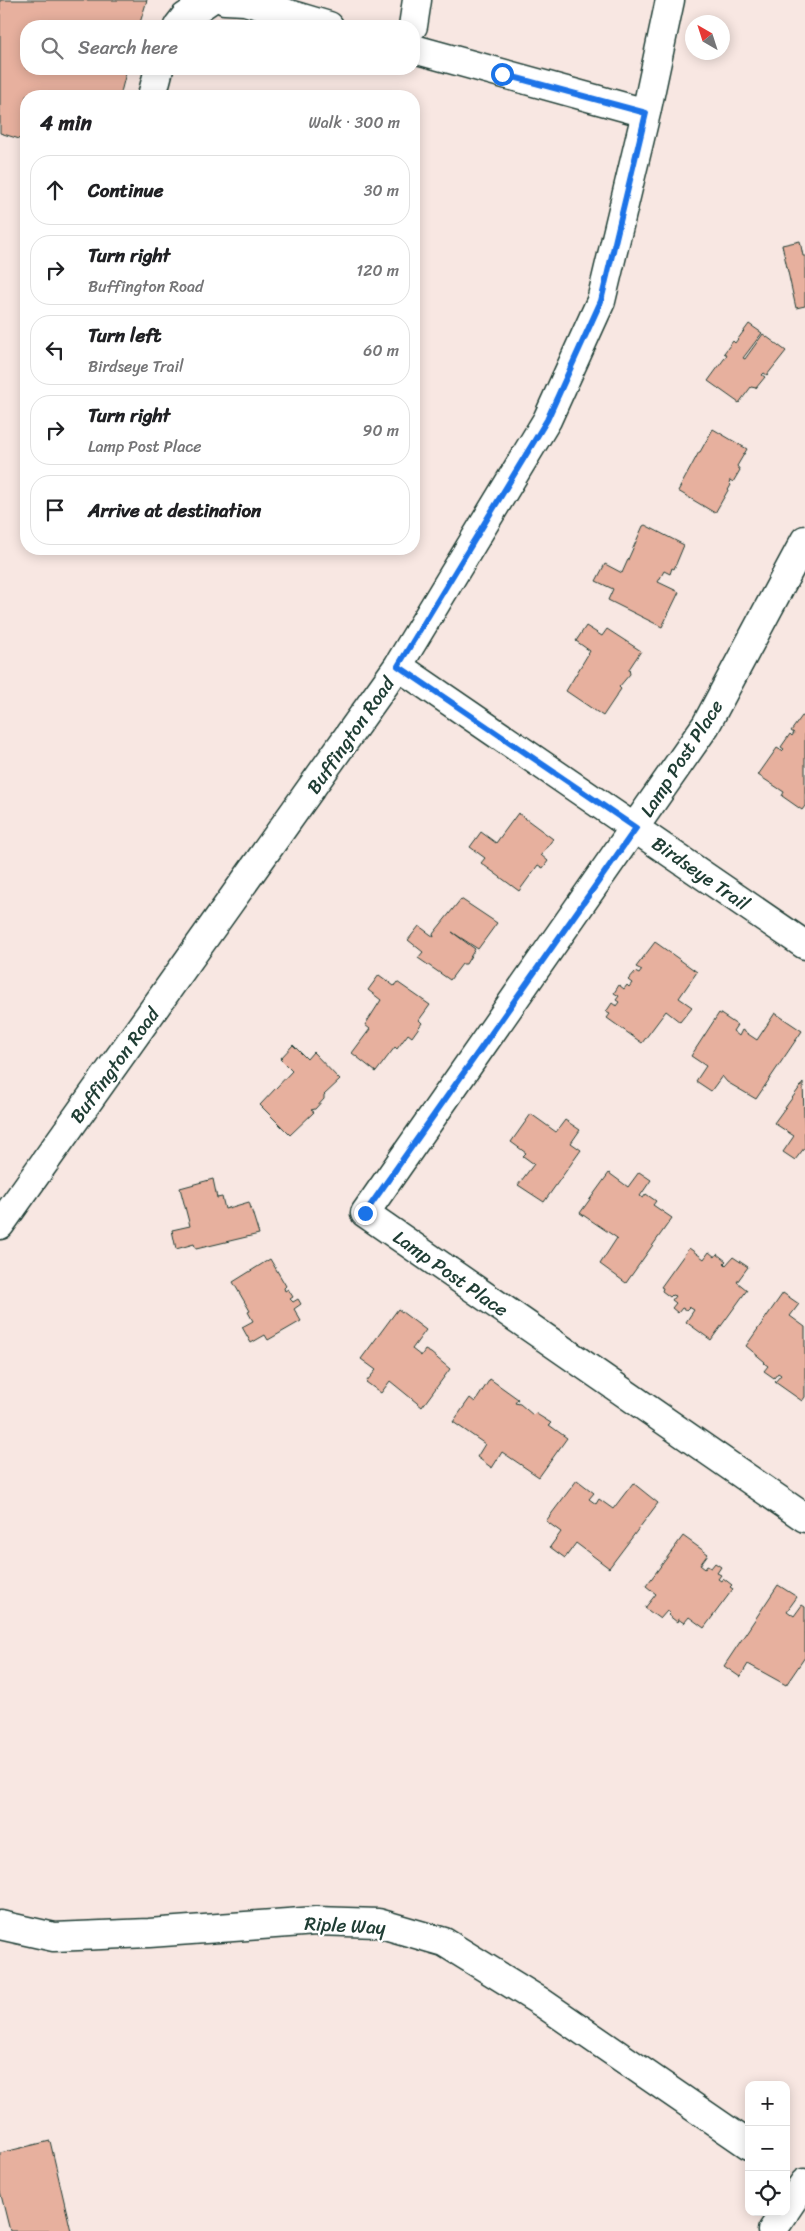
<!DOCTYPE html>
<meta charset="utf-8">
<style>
:root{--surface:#fff;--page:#f2f2f2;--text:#202124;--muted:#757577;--line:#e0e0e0}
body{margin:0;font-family:Sriracha,sans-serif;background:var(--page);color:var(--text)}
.controls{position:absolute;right:15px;bottom:15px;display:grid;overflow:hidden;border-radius:10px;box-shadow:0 2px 12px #0003}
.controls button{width:45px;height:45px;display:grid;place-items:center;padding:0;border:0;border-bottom:1px solid var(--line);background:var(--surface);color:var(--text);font:25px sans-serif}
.compass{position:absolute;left:685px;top:15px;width:45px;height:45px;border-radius:50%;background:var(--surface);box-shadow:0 2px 12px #0003;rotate:321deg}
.stop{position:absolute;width:15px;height:15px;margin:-11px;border:4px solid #1a73e8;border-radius:50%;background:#fff}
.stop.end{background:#1a73e8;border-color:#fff;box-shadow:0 1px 5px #0008}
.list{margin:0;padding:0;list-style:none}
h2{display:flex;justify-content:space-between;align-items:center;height:65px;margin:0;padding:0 20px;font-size:21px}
h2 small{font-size:16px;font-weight:400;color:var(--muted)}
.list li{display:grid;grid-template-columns:32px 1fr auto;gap:15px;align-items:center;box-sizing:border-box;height:70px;margin:0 10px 10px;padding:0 10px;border:1px solid var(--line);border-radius:20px}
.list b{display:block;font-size:19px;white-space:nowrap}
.list p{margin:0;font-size:16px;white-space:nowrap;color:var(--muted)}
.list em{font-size:16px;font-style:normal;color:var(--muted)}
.icon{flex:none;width:28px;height:28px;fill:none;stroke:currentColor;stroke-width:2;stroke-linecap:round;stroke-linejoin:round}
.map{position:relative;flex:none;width:805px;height:2231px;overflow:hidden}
.search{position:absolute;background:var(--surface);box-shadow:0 2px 12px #0003;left:20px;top:20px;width:400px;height:55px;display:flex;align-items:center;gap:12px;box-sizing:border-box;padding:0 18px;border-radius:20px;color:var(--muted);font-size:19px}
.panel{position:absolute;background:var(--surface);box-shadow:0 2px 12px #0003;left:20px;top:90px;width:400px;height:465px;border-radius:20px}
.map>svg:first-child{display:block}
</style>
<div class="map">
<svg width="805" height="2231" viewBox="0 0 805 2231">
<rect width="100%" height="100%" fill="#f8e7e2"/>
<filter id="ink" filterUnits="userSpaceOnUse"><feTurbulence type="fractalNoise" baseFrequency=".02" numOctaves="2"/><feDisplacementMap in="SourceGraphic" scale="10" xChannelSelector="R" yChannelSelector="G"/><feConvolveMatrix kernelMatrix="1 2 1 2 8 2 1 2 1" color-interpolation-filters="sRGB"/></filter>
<g filter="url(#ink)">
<path fill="#e7b09e" stroke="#1f3d34" d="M0 0H147L139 26H26V69H127L120 96H26V141L0 133Z
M800 241 803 256H805V306L796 308 782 245Z
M749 324 762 333 743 358 745 359 763 334 786 351 767 375 764 373 762 375 765 377 756 388 751 387 739 403 708 381 727 355 724 353 733 341 735 343Z
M713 429 747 449 737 466 740 470 733 482 730 480 729 483 731 485 715 513 678 491 699 452H700Z
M645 525 684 545 674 569 672 568 670 574 664 571 658 582 679 592 662 627 608 600 613 589 596 581 605 564 622 573 643 526Z
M586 626 602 636 607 629 641 651 629 669 630 674 619 687 621 689 603 716 566 691 590 651 576 641Z
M802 716 805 717V806L802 810 782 796 784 792 758 775 777 748 782 751 784 749 781 747 790 734 792 736 794 733 791 731Z
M518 813 553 839 541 855 548 861 543 868 538 865 519 891 481 863 485 858 470 847 481 832 496 843Z
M461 899 497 923 478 949 452 932 475 949 466 964H462L450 980 418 958 423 952 408 940 419 926 434 937 433 934Z
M655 942 697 972 679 998 692 1007 680 1022 666 1011 642 1043 607 1018 610 1014 606 1012 612 1003 616 1006 619 1002 616 1000 619 996 614 993 619 985 624 989 627 985 629 987 632 983 628 980 635 972 639 974 642 970 636 967Z
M379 975 394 986 397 982 430 1005 419 1020 422 1023 412 1037 408 1034 397 1049 395 1047 376 1072 352 1053 370 1029 365 1025 381 1000 368 990Z
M719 1013 737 1025 733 1031 739 1036 742 1030 757 1040 775 1013 802 1031 756 1099 727 1082 722 1076 711 1091 696 1081 706 1066 691 1056Z
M293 1045 307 1059 313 1052 340 1080 324 1095V1099L315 1109 311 1110 314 1112 290 1135 260 1105 292 1071 280 1059Z
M803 1083 805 1147 795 1160 783 1152 794 1136 774 1123Z
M531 1114 556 1132 565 1120 580 1130 571 1143 581 1150 544 1202 518 1185 534 1164 523 1156 526 1153 511 1142Z
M639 1172 651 1180 640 1196 643 1198 646 1194 656 1201 653 1205 672 1218 626 1283 600 1264 617 1238 580 1213 609 1173 628 1187Z
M213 1179 217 1198 222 1197 225 1209 249 1202 259 1234 196 1249 194 1244 176 1249 172 1230 190 1226 180 1188Z
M689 1248 704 1259 709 1252 715 1257 717 1254 726 1261 724 1263 726 1265 733 1257 748 1267 737 1282 747 1290 711 1340 686 1322 694 1310 689 1307 686 1310 682 1308 678 1313 672 1308 676 1303 672 1300 675 1296 672 1295 670 1297 662 1291 663 1288 661 1287Z
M270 1259 286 1286 284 1288 285 1291 288 1289 293 1297 290 1299 293 1302 298 1299 301 1304 294 1309 301 1321 268 1340 265 1335 251 1343 242 1327 253 1321 248 1312 250 1311 233 1282Z
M783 1293 799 1304 790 1316 805 1327V1397L802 1401 775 1382 781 1375 778 1373 774 1378 764 1371 768 1366 764 1363 765 1362 746 1346Z
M398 1309 426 1330 412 1349 421 1356 425 1350 431 1353 450 1369 422 1407 390 1381 381 1393 366 1382 376 1370 361 1359Z
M490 1379 518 1399 515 1403 520 1404 533 1415 535 1413 551 1423 549 1425 567 1438 539 1477 502 1452 492 1468 477 1457 485 1444 453 1422 470 1398 475 1402Z
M577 1480 594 1493 589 1499 596 1504 599 1499 613 1509 633 1483 658 1503 609 1568 576 1543 565 1558 550 1547 561 1532 546 1521Z
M683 1536 708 1554 700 1565 705 1569 707 1566 711 1568 715 1563 721 1567 717 1573 721 1575 718 1579 721 1581 723 1578 732 1585 730 1587 733 1589 704 1628 689 1617 684 1623 678 1619 677 1622 668 1615 670 1613 667 1611 660 1619 645 1608 656 1594 646 1586Z
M778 1585 797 1597 787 1611 794 1616 802 1605 805 1607V1657L786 1685 748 1664 740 1677 724 1666Z
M50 2141 71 2231H10L0 2191V2153Z"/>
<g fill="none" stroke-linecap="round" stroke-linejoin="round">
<g stroke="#1f3d34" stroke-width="31">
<path id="minor" d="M225 0 245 1 329 26
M178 26 185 17 210 0
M413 26 417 0
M414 49 646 113
M152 96 159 69
M805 540 706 725 365 1213 805 1518
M398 666 805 945
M0 1225 398 666 547 420 601 301 646 113 670 0
M0 1925 54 1937 149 1933 316 1921 378 1923 444 1942 541 2002 749 2145
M786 2210 804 2183
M772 2231 785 2212"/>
</g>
<use href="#minor" stroke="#fff" stroke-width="28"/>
</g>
</g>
<g fill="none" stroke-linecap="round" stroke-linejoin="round" filter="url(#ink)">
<path stroke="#1a73e8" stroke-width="6" d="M365 1213 636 828 398 666 547 420 601 301 646 113 502 74"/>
</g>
<g text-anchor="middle" stroke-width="4.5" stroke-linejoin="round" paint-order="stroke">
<g font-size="19" fill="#1f3d34" stroke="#fff">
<text transform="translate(350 735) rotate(-55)" y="7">Buffington Road</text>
<text transform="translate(681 758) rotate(-57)" y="7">Lamp Post Place</text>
<text transform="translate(701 873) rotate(35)" y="7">Birdseye Trail</text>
<text transform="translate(114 1065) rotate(-54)" y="7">Buffington Road</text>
<text transform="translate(451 1273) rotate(35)" y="7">Lamp Post Place</text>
<text transform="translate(345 1925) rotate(3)" y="7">Riple Way</text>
</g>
</g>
</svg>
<div class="controls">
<button>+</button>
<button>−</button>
<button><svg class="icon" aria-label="locate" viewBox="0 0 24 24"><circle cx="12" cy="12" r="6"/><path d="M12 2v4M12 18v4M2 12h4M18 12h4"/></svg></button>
</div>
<svg class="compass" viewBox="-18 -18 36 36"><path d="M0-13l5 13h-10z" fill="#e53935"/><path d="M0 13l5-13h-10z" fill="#757577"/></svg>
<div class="stop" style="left:502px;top:74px"></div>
<div class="stop end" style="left:365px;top:1213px"></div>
<div class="search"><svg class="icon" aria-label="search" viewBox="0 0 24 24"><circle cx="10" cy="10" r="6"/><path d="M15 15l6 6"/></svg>Search here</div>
<section class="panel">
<h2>4 min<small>Walk · 300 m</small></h2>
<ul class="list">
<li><svg class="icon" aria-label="ahead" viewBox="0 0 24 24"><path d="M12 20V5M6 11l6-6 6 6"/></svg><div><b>Continue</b></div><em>30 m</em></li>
<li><svg class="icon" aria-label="right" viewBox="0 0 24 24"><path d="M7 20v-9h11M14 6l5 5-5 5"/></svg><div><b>Turn right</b><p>Buffington Road</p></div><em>120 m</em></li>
<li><svg class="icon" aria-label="left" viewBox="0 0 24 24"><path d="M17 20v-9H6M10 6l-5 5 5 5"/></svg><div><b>Turn left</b><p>Birdseye Trail</p></div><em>60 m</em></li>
<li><svg class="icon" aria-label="right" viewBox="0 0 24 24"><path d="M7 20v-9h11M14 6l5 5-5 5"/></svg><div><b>Turn right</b><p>Lamp Post Place</p></div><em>90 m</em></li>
<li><svg class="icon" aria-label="arrive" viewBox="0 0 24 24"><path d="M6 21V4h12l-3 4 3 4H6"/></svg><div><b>Arrive at destination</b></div></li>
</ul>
</section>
</div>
